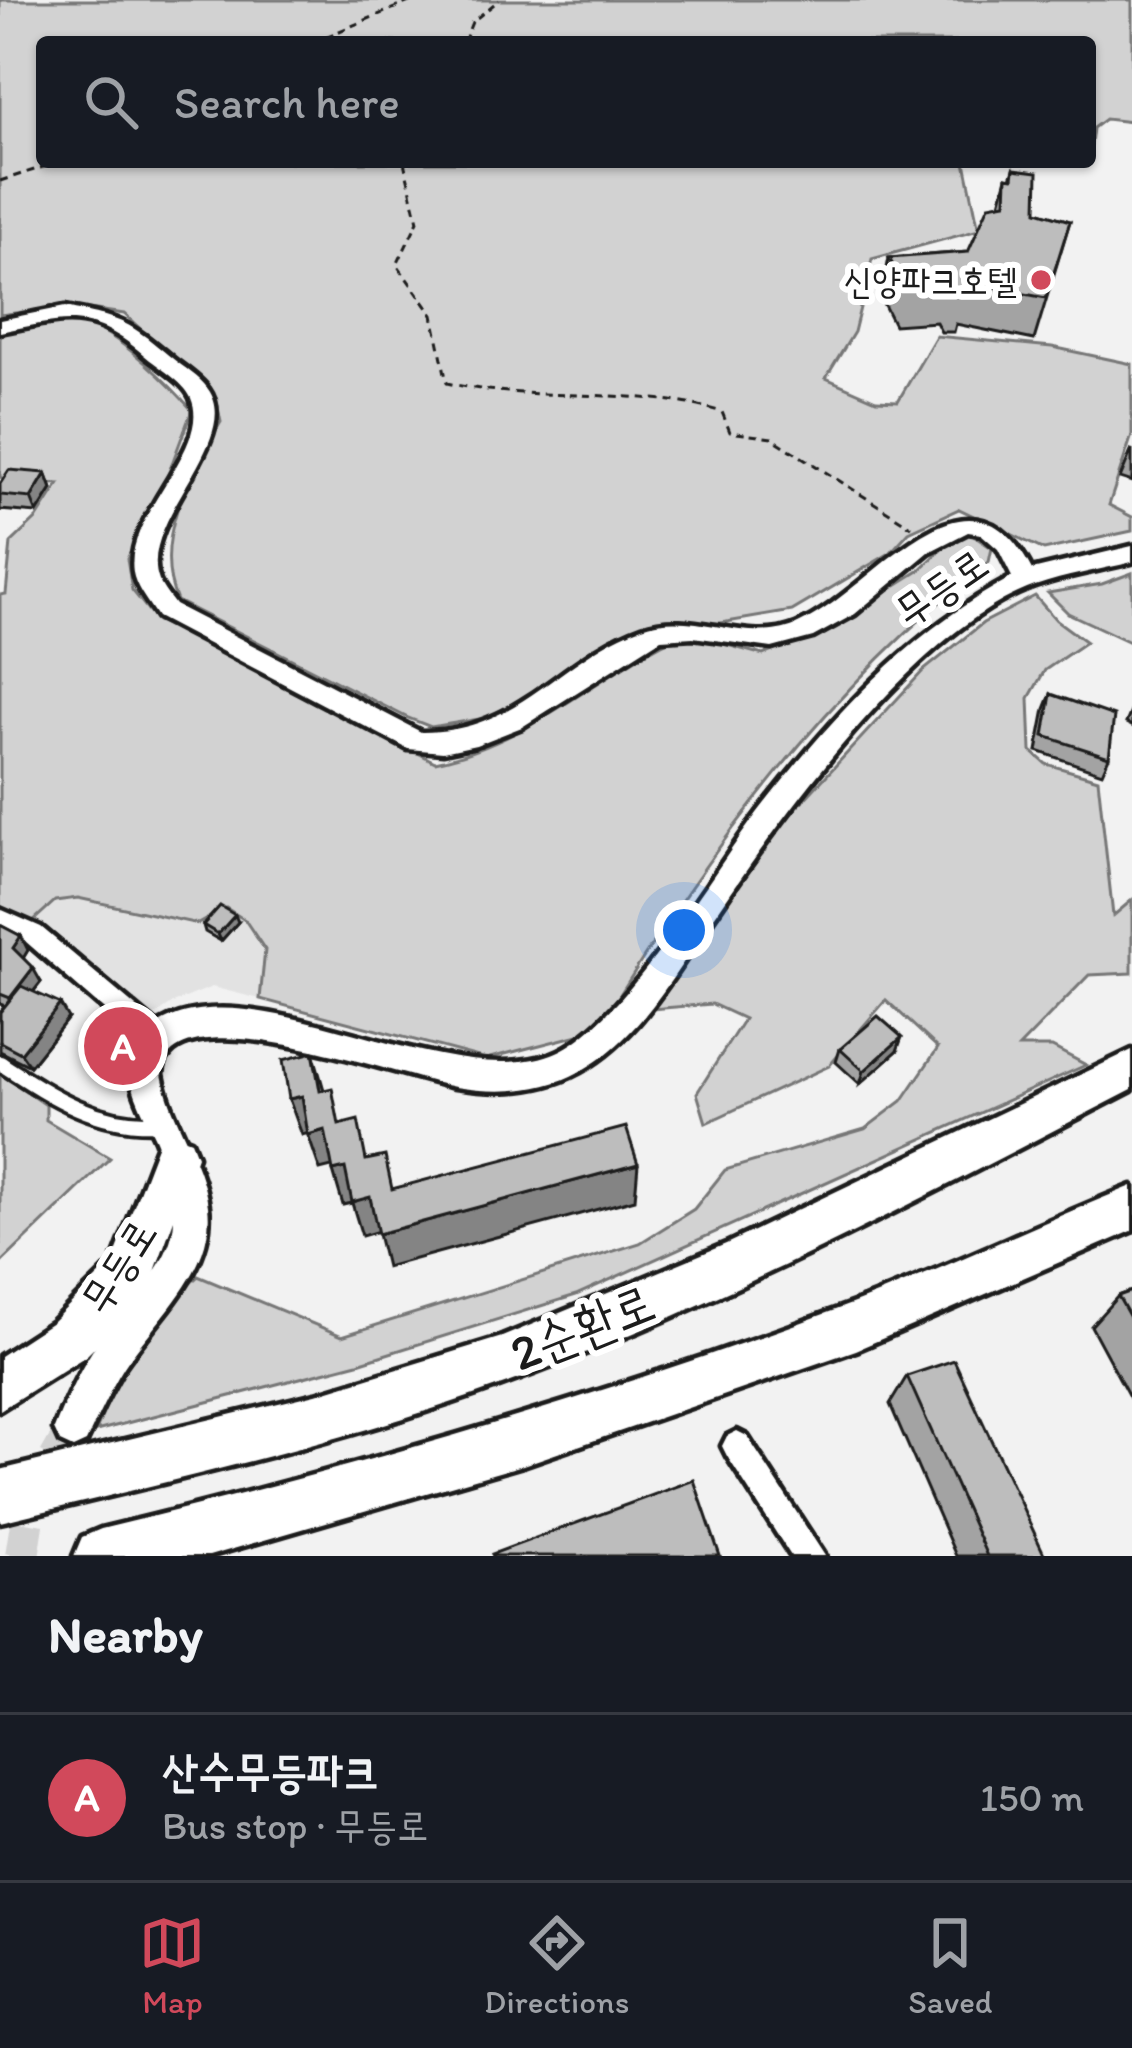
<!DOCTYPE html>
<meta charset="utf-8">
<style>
:root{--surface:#171b24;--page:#20242c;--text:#f1f3f6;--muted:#9ea1a6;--line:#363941;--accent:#d1495b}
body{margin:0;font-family:Itim,"Poor Story",sans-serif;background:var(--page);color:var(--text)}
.you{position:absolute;left:684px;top:930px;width:42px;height:42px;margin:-30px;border:9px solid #fff;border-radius:50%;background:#1a73e8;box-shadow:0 0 0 18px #1a73e833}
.badge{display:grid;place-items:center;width:78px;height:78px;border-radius:50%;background:var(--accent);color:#fff;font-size:39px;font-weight:700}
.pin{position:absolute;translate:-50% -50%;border:6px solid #fff;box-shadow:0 3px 12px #0006}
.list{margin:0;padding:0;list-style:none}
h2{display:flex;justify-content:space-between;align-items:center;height:156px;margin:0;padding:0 48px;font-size:51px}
h2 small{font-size:39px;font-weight:400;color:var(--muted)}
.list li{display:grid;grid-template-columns:78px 1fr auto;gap:36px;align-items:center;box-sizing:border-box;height:168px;padding:0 48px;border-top:3px solid var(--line)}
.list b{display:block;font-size:45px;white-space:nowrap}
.list p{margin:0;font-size:39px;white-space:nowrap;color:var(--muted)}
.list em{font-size:39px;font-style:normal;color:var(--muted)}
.icon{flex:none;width:66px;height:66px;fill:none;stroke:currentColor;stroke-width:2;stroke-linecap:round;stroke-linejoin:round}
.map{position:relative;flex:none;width:1132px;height:1556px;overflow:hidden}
.search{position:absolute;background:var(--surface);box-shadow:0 3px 9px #0004;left:36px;right:36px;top:36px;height:132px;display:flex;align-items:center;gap:30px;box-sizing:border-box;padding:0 42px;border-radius:12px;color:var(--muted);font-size:45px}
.sheet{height:324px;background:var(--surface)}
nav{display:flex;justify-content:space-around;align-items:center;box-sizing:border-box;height:168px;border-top:3px solid var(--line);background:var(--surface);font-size:33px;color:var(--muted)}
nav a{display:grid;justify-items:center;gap:6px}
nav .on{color:var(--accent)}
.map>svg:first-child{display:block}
</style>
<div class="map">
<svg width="1132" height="1556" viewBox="0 0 1132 1556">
<rect width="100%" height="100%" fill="#f2f2f2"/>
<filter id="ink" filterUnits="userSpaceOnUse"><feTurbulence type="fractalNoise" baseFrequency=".00833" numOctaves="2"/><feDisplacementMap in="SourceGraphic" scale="24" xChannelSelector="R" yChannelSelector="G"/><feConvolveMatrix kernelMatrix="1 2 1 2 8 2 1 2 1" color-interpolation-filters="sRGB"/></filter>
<g filter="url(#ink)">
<path fill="#e2e2e2" d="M78 898 198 924 226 908 245 920 265 950 260 999 212 987 173 1003 149 1020 33 921 55 901Z"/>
<path fill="#d2d2d2" stroke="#777" stroke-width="3" d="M0 0H1132V122L1105 119 1093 128 1090 152V42H42V162H965L979 230 872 259 854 332 826 378 876 400 898 401 936 336 1052 347 1132 364V435L1109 505 1132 517V531L1044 550 959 509 909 532 890 553 792 611 721 623H668L498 716 431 727 408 718 177 601C151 541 190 473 221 422L216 398 124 314 68 306 0 315Z
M45 321C61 322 80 321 94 327 124 339 171 386 192 410L163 488 127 559 132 590 157 621 208 642 435 762C530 743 598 673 684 633L763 655 824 630 920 570 963 529 992 548 989 562C828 685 703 858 598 1030L486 1059 260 999 265 950 245 920 226 908 198 924 78 898 55 901 33 921 0 907V595L6 594 11 543 37 518 59 484 11 482 0 477V330Z
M1132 573V643L1068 613 1048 593 1102 584Z
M1035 596 1056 620 1086 642 1045 670 1029 698 1031 751 1046 764 1098 779 1113 916 1132 900V973L1089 975 1019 1047H1052L1086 1065 576 1295 358 1363 96 1431C120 1368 147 1320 198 1276L342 1336 640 1243 694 1209 725 1170 865 1129 902 1101 938 1048 886 1000 829 1066 706 1123 697 1093 744 1019 712 1004 651 1009 763 844 923 671 983 623Z
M0 1073 46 1105V1120L110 1158 0 1264Z"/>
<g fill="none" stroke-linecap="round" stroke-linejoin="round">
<path stroke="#d2d2d2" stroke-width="34" stroke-dasharray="34 18" stroke-linecap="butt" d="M22 1556 30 1505 73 1429"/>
<g stroke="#1c1c1c" stroke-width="22">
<path id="lane" d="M0 1063C51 1096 97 1127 160 1123"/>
</g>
<g stroke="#1c1c1c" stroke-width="9">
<path id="street" d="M0 909 41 927 167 1033 170 1041 167 1049 158 1052 149 1049 25 941 0 929Z
M737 1431 747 1436 825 1556H791L727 1456 722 1446 727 1436Z"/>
</g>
<g stroke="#1c1c1c" stroke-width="9">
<path id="secondary" d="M65 307C123 319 127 320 172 358 183 367 200 377 208 389 245 440 136 521 159 581 163 590 170 598 175 605L421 732C519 733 559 657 642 627 693 608 746 646 796 625 875 591 967 442 1032 570L1132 546V562C1100 570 1066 575 1035 586 915 628 780 820 710 923 670 980 636 1045 571 1076 535 1093 493 1093 455 1087 407 1079 166 990 162 1074 170 1120 202 1158 208 1206 216 1270 156 1319 124 1367 109 1391 98 1417 86 1442L73 1448 60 1442 54 1429C65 1401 78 1373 94 1348 119 1308 173 1269 174 1219 175 1193 166 1164 156 1140 142 1108 111 1063 147 1032 237 955 437 1096 552 1054 621 1029 713 870 761 808 832 717 909 632 1012 577L998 549 981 534 968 532 929 552 855 614 813 637 772 648 693 637 661 639 522 727 476 745 443 752 408 749 157 617C150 605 138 591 134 577 119 517 213 450 191 398 184 382 158 367 144 355 90 309 66 319 0 332V320Z"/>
</g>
<g stroke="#1c1c1c" stroke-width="9">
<path id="highway" d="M1132 1050V1090C925 1197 718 1307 499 1386 337 1445 168 1481 0 1522V1470L316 1394 502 1337 726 1244Z
M175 1135 191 1141 197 1156 146 1296 86 1356 0 1410V1356L52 1322 112 1263 159 1141Z
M1132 1186V1231L856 1350 523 1465 209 1556H74L82 1537 101 1529C355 1468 608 1395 854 1303 948 1267 1039 1223 1132 1186Z"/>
</g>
<path stroke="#1c1c1c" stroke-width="3" stroke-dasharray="8 6" stroke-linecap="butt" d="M313 42 414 0
M464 42 472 22 499 0
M404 162 418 221 397 265 433 315 447 383C540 404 632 385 722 412L730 432 772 438 912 527
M0 181 59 162"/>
<use href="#lane" stroke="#fff" stroke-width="14"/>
<use href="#street" fill="#fff" fill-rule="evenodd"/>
<use href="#secondary" fill="#fff" fill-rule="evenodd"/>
<use href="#highway" fill="#fff" fill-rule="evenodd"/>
</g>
<path fill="#a3a3a3" stroke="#1c1c1c" stroke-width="3" d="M1014 169 1037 211 1070 221 1034 340 956 324 954 332H941L936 322 894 325 881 299 889 258 968 252 1000 203 1007 177 1011 178Z
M1132 449V482L1120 478Z
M46 473 52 489 37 513 0 510V484Z
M1051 694 1109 757 1102 773 1037 751 1045 709Z
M1132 709V726L1126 723Z
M238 922 221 941 205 932 203 925Z
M0 925 21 936 28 950 23 958 41 982 33 992 68 1018 30 1066 0 1051V1012L5 1006 0 1004Z
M840 1049 897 1051 860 1084 836 1062Z
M1132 1291V1402L1091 1326 1118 1296Z
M907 1376 1045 1556H956L890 1404Z"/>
<path fill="#848484" stroke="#1c1c1c" stroke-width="3" d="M46 473 52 489 37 513 31 498Z
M235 915 238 922 221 941 218 934Z
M21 936 28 950 21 962 13 948Z
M33 968 41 982 18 1011 10 998Z
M60 1004 68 1018 30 1066 21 1053Z
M902 1037 897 1051 860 1084 864 1071Z
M313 1052 324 1090 320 1091Z
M302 1096 313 1132 302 1135 289 1099Z
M325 1130 336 1166 320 1170 308 1135Z
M638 1164 635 1199 386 1267 378 1234Z
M345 1168 370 1197 379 1231 362 1236 352 1203 343 1205 333 1171Z"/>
<path fill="#bdbdbd" stroke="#1c1c1c" stroke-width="3" d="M1014 169 1038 172 1037 211 1070 221 1046 298 967 283 964 290 951 291 946 281 903 284 889 258 968 252 989 205 1006 202 1007 177 1013 178Z
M9 470 46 473 31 498 0 495V484Z
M1051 694 1114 716 1109 757 1044 736Z
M220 906 235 915 218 934 203 925Z
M0 925 21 936 13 948 33 968 10 998 0 994Z
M21 986 60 1004 21 1053 0 1042V1012Z
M878 1016 902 1037 864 1071 840 1049Z
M313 1052 320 1091 332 1088 339 1125 358 1120 366 1160 385 1156 392 1189 626 1127 638 1164 378 1234 370 1197 352 1202 345 1168 333 1171 325 1130 308 1135 302 1096 289 1099 283 1060Z
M1132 1291V1321L1118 1296Z
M954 1360 1045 1556H987L907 1376Z
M694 1480 720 1556H493L492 1554Z"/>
</g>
<circle fill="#d1495b" stroke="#fff" stroke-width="4.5" cx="1041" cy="280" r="12"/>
<g text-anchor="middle" stroke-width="12" stroke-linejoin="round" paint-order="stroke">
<g font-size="36" fill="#1c1c1c" stroke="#fff" text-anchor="end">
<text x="1017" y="293">신양파크호텔</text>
</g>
<g font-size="42" fill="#1c1c1c" stroke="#fff">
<text transform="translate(941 587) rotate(-35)" y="15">무등로</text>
<text transform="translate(118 1266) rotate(-58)" y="15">무등로</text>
</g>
<g font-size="51" fill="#1c1c1c" stroke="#fff">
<text transform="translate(582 1327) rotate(-22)" y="18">2순환로</text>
</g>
</g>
</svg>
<div class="you"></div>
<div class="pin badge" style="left:123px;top:1046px">A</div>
<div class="search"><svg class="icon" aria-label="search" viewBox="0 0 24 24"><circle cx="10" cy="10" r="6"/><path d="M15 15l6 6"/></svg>Search here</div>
</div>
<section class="sheet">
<h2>Nearby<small></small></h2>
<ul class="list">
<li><span class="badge">A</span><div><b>산수무등파크</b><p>Bus stop · 무등로</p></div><em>150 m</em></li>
</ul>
</section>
<nav>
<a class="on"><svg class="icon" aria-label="map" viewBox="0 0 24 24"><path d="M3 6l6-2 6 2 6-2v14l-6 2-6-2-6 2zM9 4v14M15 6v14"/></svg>Map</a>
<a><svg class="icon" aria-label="directions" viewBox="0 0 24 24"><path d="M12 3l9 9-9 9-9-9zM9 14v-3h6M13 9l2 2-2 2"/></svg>Directions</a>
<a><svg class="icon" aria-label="saved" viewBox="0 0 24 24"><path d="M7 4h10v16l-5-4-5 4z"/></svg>Saved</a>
</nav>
